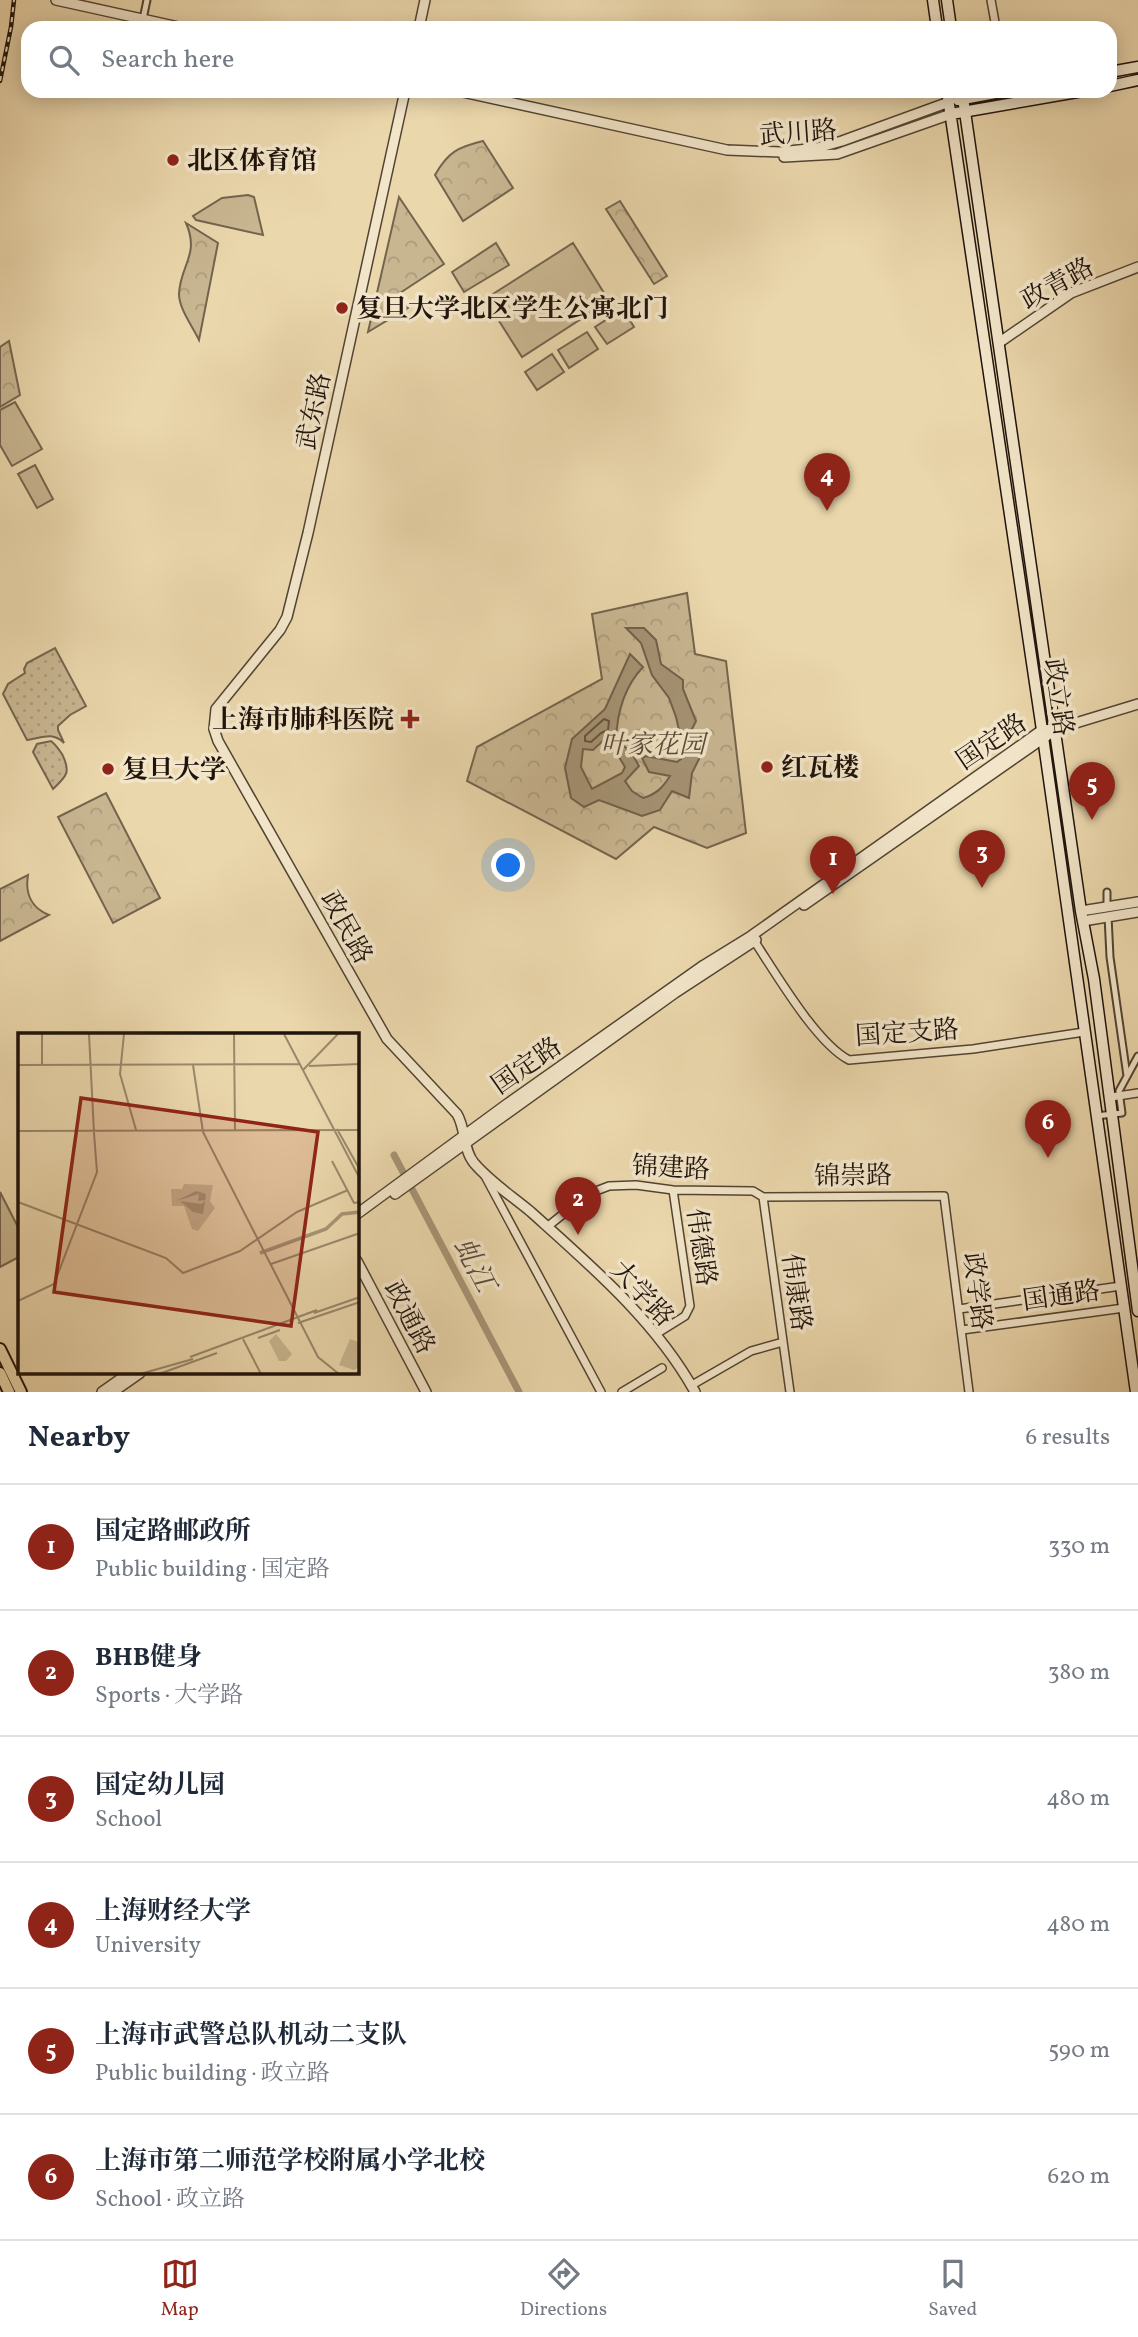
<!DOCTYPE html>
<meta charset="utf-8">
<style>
:root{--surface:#fff;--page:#f2f2f3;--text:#1f2937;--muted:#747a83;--line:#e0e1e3;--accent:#8f2418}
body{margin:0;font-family:Vollkorn,"Noto Serif SC",serif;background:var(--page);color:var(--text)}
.you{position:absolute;left:509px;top:866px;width:24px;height:24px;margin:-18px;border:5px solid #fff;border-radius:50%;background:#1a73e8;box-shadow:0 0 0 10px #1a73e833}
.badge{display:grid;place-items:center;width:46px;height:46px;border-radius:50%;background:var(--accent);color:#fff;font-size:23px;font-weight:700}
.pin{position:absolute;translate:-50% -58px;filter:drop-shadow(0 2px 4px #0008)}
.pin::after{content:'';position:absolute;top:37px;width:24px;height:21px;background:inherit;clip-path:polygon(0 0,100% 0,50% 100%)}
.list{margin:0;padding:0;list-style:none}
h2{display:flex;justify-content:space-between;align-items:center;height:91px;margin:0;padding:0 28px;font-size:30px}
h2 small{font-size:23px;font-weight:400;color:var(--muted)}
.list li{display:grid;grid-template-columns:46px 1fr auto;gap:21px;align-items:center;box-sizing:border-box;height:126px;padding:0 28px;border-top:2px solid var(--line)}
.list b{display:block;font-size:26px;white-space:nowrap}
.list p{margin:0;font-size:23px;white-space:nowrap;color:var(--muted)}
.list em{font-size:23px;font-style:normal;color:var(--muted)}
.icon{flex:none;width:38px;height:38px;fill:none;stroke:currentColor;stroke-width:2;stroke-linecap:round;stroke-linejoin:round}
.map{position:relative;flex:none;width:1138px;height:1392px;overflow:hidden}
.search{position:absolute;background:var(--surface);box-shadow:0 4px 18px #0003;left:21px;right:21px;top:21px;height:77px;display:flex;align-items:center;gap:18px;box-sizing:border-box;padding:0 24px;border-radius:21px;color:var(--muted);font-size:26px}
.sheet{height:847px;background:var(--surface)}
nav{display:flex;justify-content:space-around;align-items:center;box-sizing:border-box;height:98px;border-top:2px solid var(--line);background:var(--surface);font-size:19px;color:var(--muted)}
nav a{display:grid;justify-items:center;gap:4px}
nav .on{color:var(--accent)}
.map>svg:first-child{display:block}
</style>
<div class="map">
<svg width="1138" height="1392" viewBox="0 0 1138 1392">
<defs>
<pattern id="grass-dots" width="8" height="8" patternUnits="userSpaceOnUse" patternTransform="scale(1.75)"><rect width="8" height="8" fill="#c8b691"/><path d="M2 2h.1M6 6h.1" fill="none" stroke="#ab9c7c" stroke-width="1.8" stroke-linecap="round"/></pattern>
<pattern id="park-crowns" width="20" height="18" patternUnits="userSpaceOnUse" patternTransform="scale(1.75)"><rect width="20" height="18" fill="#c8b691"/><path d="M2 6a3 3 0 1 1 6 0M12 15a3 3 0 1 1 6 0" fill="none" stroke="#ab9c7c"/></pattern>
</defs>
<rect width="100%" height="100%" fill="#ebd7ac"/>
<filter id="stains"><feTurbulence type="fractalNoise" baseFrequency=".00286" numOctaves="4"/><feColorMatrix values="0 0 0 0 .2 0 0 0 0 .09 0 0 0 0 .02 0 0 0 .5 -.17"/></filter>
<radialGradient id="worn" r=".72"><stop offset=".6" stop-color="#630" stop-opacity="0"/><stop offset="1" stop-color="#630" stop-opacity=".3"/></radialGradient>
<path fill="url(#grass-dots)" stroke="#74644e" stroke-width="2" d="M55 648 86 706 70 715 58 726V730L64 743C52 731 42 738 27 740L3 694 8 684 25 673 24 669 27 663Z
M51 741C56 745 58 748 62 754 71 772 67 776 53 789L33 752 37 744Z"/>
<path fill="url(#park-crowns)" stroke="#74644e" stroke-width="2" d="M483 141 513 188 463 221 435 175C448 152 458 147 483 141Z
M399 197 444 264 400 293 408 308 368 332Z
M620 201 667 276 654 284 606 209Z
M186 223 218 243 199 340C193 327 179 309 179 294 180 265 200 255 186 223Z
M496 243 509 265 464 292 452 272Z
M9 341 20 395 0 407V347Z
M687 593 695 654 726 661 746 833 707 848 654 827 616 859 467 781 477 747 602 679 592 614Z
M106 793 160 898 113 923 58 817Z
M28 875C25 893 31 908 49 915L0 941V889Z"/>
<path fill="#c8b691" stroke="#74644e" stroke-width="2" d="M248 195 254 197 263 235 196 220 193 216 222 198Z
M573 243 609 301 522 357 485 299Z
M623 309 634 327 607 344 595 327Z
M587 332 598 349 569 368 558 350Z
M552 354 564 372 537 390 525 372Z
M15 402 42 449 12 466 0 445V410Z
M35 465 53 499 37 508 18 474Z
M0 1192 19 1229V1257L0 1267Z"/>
<path fill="#a69475" stroke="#70604b" stroke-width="2" fill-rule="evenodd" d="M626 628H644L656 640 661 664 683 680V689L696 721 691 731 699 740V759L692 773 689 798 672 791 660 810 642 816 599 800 584 807 571 798 565 768 572 739 605 709 630 654 643 667C625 686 617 713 616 740L631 752 639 766 625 781 632 791 643 798C657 794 663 787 670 776L649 772 642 758 646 756 677 762 685 756 676 717 669 698 652 675 641 643ZM607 737 625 767 622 773 592 789 581 767 583 749 593 750Z"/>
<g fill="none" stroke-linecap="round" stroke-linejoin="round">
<path stroke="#625440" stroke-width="2" d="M604 719 609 721 608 730 601 733 591 742 585 741V736Z"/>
<path stroke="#a69475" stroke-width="7" d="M394 1155 519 1392"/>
<g stroke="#524433" stroke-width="9">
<path id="pedestrian" d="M143 19 147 0
M1107 892V906
M1108 916 1110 957 1127 1076
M1096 1116 1122 1113 1119 1091 1138 1056"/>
</g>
<g stroke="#524433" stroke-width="10">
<path id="minor" d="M991 0 996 28
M753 939C775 972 816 1043 849 1060L973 1049 1084 1032
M1111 1097 1138 1093
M485 1176 601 1392
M763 1197 944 1196 969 1392
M763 1197 790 1392
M547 1227 588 1194 609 1186 636 1185 673 1190 753 1191 763 1197
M959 1309 1121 1286
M962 1330 1124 1308
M656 1334 685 1316 690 1306 673 1190
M692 1385 751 1351 783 1342
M622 1392 662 1368"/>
</g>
<g stroke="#524433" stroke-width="12">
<path id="tertiary" d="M56 0 183 28
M419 28 425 0
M405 91 308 533 287 617 280 630 216 709 214 729 218 741 387 1039 457 1114C466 1129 463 1150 474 1163 490 1182 512 1196 531 1212 590 1265 656 1321 695 1392
M458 91 727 150 780 152 817 148 842 141 949 102
M784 157 837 154 951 114
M1000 342 1071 293 1138 267
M804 905 1048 735
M1081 911 1138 902
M1083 921 1138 912
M395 1194 675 993 756 940
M357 1214 507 1104 704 965 751 936 1042 730 1056 729 1138 704
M357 1261 426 1392
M102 1392 129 1373
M113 1392 140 1373"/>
</g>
<g stroke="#1f130b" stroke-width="13">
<path id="secondary" d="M933 0 937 28
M947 0 951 28
M1110 72 1138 67
M1110 86 1138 80
M947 91 1042 730 1136 1392
M962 91 1081 911 1094 979 1138 1311
M958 100 1006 91
M951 114 1083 91"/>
</g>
<g stroke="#1f130b" stroke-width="14">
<path id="primary" d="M0 1349 21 1392
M0 1373 9 1392"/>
</g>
<use href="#pedestrian" stroke="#f2e5c9" stroke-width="5"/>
<use href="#minor" stroke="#f2e5c9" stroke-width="7"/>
<use href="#tertiary" stroke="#f2e5c9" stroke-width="9"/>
<use href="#secondary" stroke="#f2e5c9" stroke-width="10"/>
<use href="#primary" stroke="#ebd7ac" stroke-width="10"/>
<g stroke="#1f130b" stroke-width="4.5">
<path id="rail" d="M0 81 11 27 14 0"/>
</g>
<use href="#rail" stroke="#f2e5c9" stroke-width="2" stroke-dasharray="5" stroke-linecap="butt"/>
</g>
<g fill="#8f2418" stroke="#f2e5c9" stroke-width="2.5">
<circle cx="173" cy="160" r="7"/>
<circle cx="342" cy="308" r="7"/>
<path d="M406.5 708.5h7v7h7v7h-7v7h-7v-7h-7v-7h7z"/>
<circle cx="767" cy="767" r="7"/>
<circle cx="108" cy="769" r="7"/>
</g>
<g text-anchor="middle" stroke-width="7" stroke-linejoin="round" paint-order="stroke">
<g font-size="26" fill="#1f130b" stroke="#f2e5c9">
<text transform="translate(798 132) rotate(-4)" y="9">武川路</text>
<text transform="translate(1057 283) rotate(-29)" y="9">政青路</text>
<text transform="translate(313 411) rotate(-78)" y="9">武东路</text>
<text transform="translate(1059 697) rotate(82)" y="9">政立路</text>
<text transform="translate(991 741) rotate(-34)" y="9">国定路</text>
<text transform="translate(347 927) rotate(61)" y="9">政民路</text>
<text transform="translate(907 1032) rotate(-4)" y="9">国定支路</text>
<text transform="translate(526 1065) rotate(-35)" y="9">国定路</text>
<text transform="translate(671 1167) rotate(3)" y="9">锦建路</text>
<text transform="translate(853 1175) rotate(-1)" y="9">锦崇路</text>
<text transform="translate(702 1247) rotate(82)" y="9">伟德路</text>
<text transform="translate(978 1291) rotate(83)" y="9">政学路</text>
<text transform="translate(797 1292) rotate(82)" y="9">伟康路</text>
<text transform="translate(643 1293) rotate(47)" y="9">大学路</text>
<text transform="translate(1061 1295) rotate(-8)" y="9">国通路</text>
<text transform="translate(410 1317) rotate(62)" y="9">政通路</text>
</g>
<g font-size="26" font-weight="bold" fill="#1f130b" stroke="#f2e5c9" text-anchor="start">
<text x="187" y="169">北区体育馆</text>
<text x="356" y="317">复旦大学北区学生公寓北门</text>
<text x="394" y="728" text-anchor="end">上海市肺科医院</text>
<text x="781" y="776">红瓦楼</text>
<text x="122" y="778">复旦大学</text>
</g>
<g font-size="26" font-style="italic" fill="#5a4c3a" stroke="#f2e5c9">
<text x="653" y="753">叶家花园</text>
</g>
<g font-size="28" font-style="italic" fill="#5c4d3b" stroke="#f2e5c9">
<text transform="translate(475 1264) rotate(62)" y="10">虬江</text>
</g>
</g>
<g transform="translate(18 1033)">
<rect width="341" height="341" fill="#ebd7ac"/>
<path d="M166 151 195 152 192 168 197 175 180 198 174 196 166 173H154L153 156H164Z" fill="#c8b691"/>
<path d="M258 301 274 321 268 328H261L251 308ZM332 306 341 309V334L336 337 321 332Z" fill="#c8b691"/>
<path d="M178 158 188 161 185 181 175 179 162 168 184 171 187 167 180 168 181 161 158 168Z" fill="#a69475"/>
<path fill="none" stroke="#a69475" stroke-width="3.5" d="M242 220 308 196 324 181 342 179"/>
<path fill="none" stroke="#99896c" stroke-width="2" d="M71 1 76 100M106 1 102 41 118 97M216 1 217 97M266 1 342 146M0 32 282 31M24 32V1M175 32 185 99 300 324 321 341M291 33 342 31M285 37 320 1M319 96 342 137M0 98 342 97M314 128 336 170 342 169M0 169 148 225 165 240 222 218 279 179 330 157M253 231 342 200M0 268 36 251 79 139 76 100M296 280 342 264M280 290 342 269M240 305 262 297M225 306 243 341M172 324 299 277M122 341 175 326M141 341 199 320"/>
<path fill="#8f2418" fill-opacity="0.15" stroke="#8f2418" stroke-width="3.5" d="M63 65 300 99 273 293 36 259Z"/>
<rect width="341" height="341" fill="none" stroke="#1f130b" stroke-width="3.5"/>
</g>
<rect width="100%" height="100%" filter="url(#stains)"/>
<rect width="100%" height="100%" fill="url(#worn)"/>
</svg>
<div class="you"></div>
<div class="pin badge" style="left:833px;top:894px">1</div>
<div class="pin badge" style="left:578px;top:1235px">2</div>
<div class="pin badge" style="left:982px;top:888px">3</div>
<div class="pin badge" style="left:827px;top:511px">4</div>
<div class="pin badge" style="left:1092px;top:820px">5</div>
<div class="pin badge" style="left:1048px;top:1158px">6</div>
<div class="search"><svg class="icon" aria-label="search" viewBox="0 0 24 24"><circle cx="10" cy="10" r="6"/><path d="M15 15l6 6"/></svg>Search here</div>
</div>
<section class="sheet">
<h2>Nearby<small>6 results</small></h2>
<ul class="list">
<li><span class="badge">1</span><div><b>国定路邮政所</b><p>Public building · 国定路</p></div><em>330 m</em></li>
<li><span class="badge">2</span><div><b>BHB健身</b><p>Sports · 大学路</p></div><em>380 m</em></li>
<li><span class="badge">3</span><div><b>国定幼儿园</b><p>School</p></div><em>480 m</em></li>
<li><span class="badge">4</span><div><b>上海财经大学</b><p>University</p></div><em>480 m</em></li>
<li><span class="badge">5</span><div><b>上海市武警总队机动二支队</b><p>Public building · 政立路</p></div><em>590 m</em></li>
<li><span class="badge">6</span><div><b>上海市第二师范学校附属小学北校</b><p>School · 政立路</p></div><em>620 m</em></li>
</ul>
</section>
<nav>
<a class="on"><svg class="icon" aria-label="map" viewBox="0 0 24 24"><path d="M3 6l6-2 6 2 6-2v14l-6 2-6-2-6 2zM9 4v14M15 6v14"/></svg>Map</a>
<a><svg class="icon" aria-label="directions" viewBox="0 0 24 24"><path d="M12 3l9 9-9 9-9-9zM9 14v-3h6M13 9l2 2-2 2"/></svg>Directions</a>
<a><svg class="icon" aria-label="saved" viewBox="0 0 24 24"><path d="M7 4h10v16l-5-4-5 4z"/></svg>Saved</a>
</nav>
